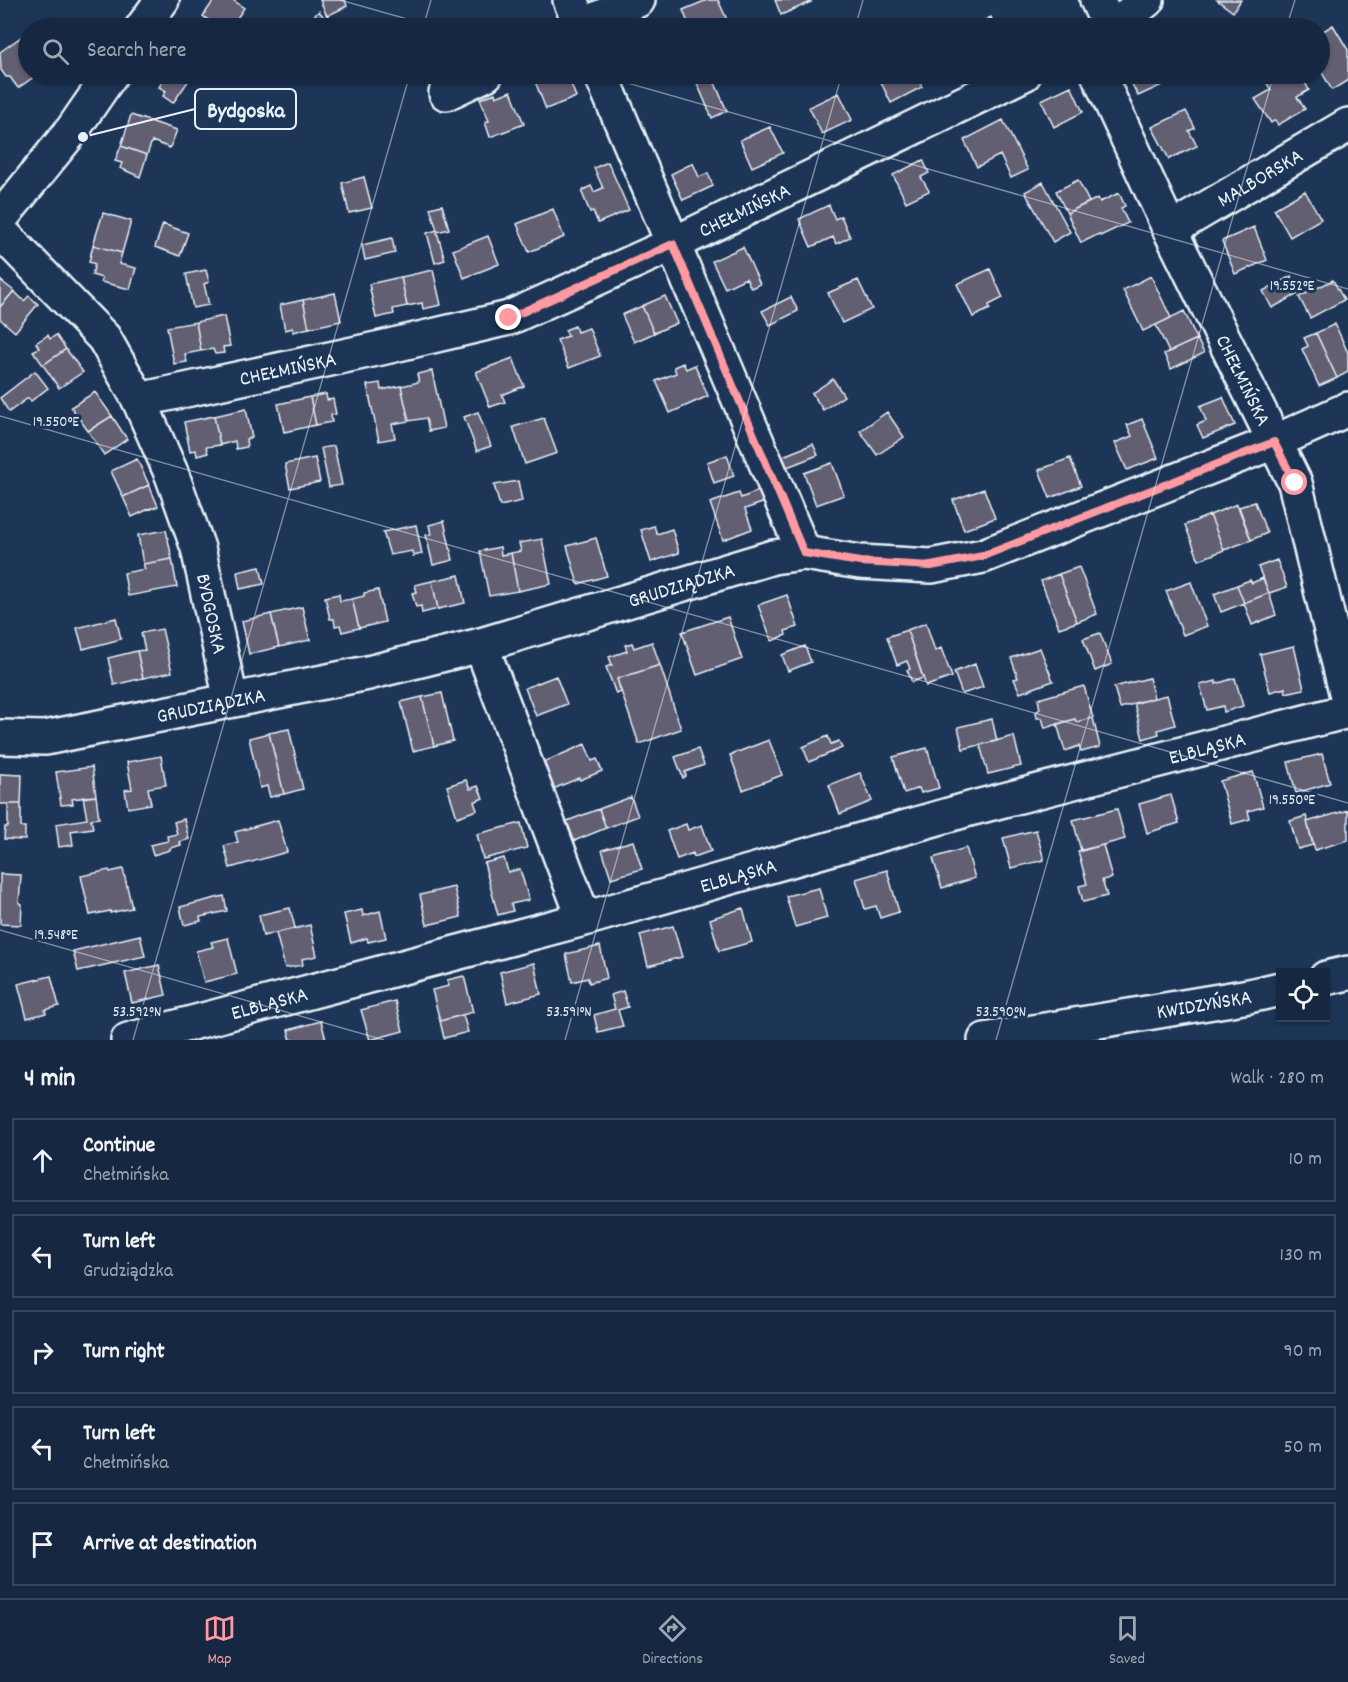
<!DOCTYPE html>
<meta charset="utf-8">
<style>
:root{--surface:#162841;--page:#1f3048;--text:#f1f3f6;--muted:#9ea6b1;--line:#35445a;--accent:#ff9aa2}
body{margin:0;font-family:Dekko,sans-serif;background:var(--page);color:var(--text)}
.controls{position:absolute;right:18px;bottom:18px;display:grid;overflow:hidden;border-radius:0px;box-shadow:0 2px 4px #0004}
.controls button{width:54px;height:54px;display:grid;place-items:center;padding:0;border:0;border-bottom:2px solid var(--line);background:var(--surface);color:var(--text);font:30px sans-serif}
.stop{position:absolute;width:18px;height:18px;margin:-14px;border:4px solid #ff9aa2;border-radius:50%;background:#fff}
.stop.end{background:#ff9aa2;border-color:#fff;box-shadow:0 2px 6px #0008}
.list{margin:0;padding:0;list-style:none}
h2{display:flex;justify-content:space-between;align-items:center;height:78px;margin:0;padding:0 24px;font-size:26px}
h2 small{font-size:20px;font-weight:400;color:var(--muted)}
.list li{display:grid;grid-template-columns:39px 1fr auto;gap:18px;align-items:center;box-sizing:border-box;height:84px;margin:0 12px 12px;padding:0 12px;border:2px solid var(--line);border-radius:0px}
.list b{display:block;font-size:22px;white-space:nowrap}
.list p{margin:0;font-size:20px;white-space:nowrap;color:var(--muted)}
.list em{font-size:20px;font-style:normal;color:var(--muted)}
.icon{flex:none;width:33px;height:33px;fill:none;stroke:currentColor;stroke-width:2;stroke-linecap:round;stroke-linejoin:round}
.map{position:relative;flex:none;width:1348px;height:1040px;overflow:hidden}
.search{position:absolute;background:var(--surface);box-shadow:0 2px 4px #0004;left:18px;right:18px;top:18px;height:66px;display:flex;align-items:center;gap:15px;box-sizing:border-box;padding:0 21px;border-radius:33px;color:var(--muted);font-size:22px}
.sheet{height:558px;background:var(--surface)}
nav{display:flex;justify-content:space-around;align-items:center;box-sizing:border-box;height:84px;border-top:2px solid var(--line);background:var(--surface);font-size:16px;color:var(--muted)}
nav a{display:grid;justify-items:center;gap:3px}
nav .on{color:var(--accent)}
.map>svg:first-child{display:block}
</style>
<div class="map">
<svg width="1348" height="1040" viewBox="0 0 1348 1040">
<rect width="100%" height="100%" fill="#1d3557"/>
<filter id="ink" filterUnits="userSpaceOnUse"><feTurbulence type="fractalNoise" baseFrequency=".0167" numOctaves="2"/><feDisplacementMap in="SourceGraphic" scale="12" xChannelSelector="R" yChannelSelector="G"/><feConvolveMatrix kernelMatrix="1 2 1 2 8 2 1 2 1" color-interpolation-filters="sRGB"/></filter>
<g filter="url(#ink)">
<path fill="#635e72" stroke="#e8f1f8" stroke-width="1.5" d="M214 0H233L244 8 235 21 245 28H219L203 16Z
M320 0H345L347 6 327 16Z
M707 0H718L729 24 718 28H690L683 10Z
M775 0H807L811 2 781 15Z
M1217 0H1241L1233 12Z
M319 11 330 25 333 28H312L307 22Z
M287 16 302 28H277Z
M991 17 996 28H969Z
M1333 25 1348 50V80L1332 90 1320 69V33Z
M28 32V74H38L18 88 10 77H6L1 70 0 52Z
M160 74H179L189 80 173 103 163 96 166 91 159 87 162 82 157 78Z
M532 74H571L575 83 571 84 576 97 546 109Z
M698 74H711L727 111 712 118 694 76Z
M877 74H916L922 87 891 103Z
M1127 74H1173L1175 79 1138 96Z
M1261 74H1293L1298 82 1303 79 1309 90 1297 97 1305 109 1278 125 1275 120 1271 123 1255 99 1271 90Z
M1071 86 1083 112 1054 127 1041 100Z
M511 91 524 124 490 137 485 122 489 121 480 99 495 93 496 97Z
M839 93 852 120 822 134 809 107Z
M1186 111 1195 128 1189 131 1197 146 1169 159 1152 127Z
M131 115 177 130 170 148 152 141 147 155 121 146Z
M1003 120 1028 170 1011 178 1000 155 977 167 964 140Z
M770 127 783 153 752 167 740 140Z
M121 146 147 155 140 177 120 168 122 163 115 161Z
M923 160 929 173 921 177 929 191 906 202 893 175Z
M608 162 629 210 598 223 593 211 590 212 582 193 583 190 591 186 594 192 603 188 594 168Z
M693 163 699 177 708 173 713 186 683 200 671 174Z
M364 177 372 208 349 213 342 183Z
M1078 180 1089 202 1067 213 1056 191Z
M1043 182 1070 232 1053 242 1025 192Z
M1305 191 1321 219 1290 237 1274 209Z
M1119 193 1125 206 1121 208 1128 223 1100 236 1099 234 1081 243 1067 213 1098 198 1100 202Z
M442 205 449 229 437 232 445 260 435 263 427 233 437 230 430 208Z
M829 205 835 219 841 216 850 237 836 244 833 237 811 247 799 219Z
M553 209 564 237 529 252 517 224Z
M103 213 131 221 122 253 93 245Z
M163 224 188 233 180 256 155 247Z
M1254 227 1267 260 1235 274 1222 241Z
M488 236 499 264 464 278 453 250Z
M392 238 395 253 365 260 362 245Z
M93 245 122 253 119 264 136 268 130 289 101 282 102 278 92 275 95 264 89 262Z
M743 247 760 284 751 288 746 278 725 288 712 261Z
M990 269 1003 298 989 305 990 309 973 317 957 284Z
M206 270 209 282 204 284 209 305 193 308 186 274Z
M433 270 441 305 423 309 422 303 407 306 401 277Z
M1151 276 1171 318 1143 331 1123 290Z
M1291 276 1300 293 1272 308 1263 291Z
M401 277 407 306 393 309 394 314 376 318 369 284Z
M0 280 14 291 0 307Z
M858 280 872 309 842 323 828 293Z
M1333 280 1344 300 1310 318 1299 297Z
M14 291 24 301 29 296 38 304 15 332 0 319V307Z
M335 293 341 321 309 328 303 300Z
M665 296 677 323 654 333 642 306Z
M791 297 798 311 770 325 762 311Z
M303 300 309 328 293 332V328L285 330 280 305Z
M642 306 654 333 634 342 622 315Z
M1184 311 1197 339 1169 352 1156 325Z
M224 316 230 346 223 347 224 353 215 354 213 349 201 351 196 322Z
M196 322 201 351 185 354 187 362 174 364 167 327Z
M1335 324 1348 353V372L1337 378 1316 333Z
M575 326 577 332 589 328 600 356 569 368 557 340 568 336 565 330Z
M1316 333 1337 378 1319 386 1302 349 1308 346 1304 338Z
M48 335 50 339 56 335 66 349 43 365 33 351 39 348 36 343Z
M1197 339 1204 353 1171 369 1164 354Z
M66 349 83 372 59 388 43 365Z
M513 358 524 386 502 395 505 402 490 407 476 372Z
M683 363 686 369 695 365 708 396 670 413 656 381 676 373 674 367Z
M35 371 48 388 31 401 28 398 9 412 0 398Z
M432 371 444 428 429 431 426 418 409 421 401 386 419 382 417 374Z
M833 379 844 396 823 410 812 393Z
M380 383 381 390 401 386 409 421 392 424 395 438 379 441 367 385Z
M95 392 112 416 88 431 71 407Z
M326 394 327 400 333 399 336 414 331 415 332 422 316 425 310 397Z
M310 397 316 425 284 432 278 404Z
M1223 397 1235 425 1203 438 1197 425 1206 421 1200 406Z
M246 409 252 438 246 439 247 447 236 449 235 441 220 445 214 416Z
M478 412 491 446 477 451 464 417Z
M887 412 904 437 877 455 860 431Z
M112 416 127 439 104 455 88 431Z
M214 416 220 445 206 447 208 453 197 456 196 450 190 451 184 422Z
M544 418 557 453 525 464 513 427Z
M1142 419 1158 458 1127 470 1115 443 1132 436 1127 425Z
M813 444 818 455 782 469 778 458Z
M334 446 342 485 329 487 321 448Z
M727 455 734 476 714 483 707 462Z
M315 458 320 482 290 488 285 464Z
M1070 458 1081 486 1050 498 1039 470Z
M137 459 149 485 123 497 111 471Z
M832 463 844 495 816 505 804 473Z
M518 481 522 501 500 506 494 485Z
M149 485 158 506 151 509V508L132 517 123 497Z
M984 489 995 518 964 530 953 500Z
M761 490 765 502 745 509 752 529 723 540 710 503 739 493 741 498Z
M1255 502 1267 533 1251 540 1239 507Z
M1237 504 1251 540 1224 550 1210 515Z
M1210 515 1224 550 1199 560 1185 525Z
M444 521 453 560 433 565 426 535 431 534 429 525Z
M416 525 422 554 413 556 412 551 390 555 383 532Z
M654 526 657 534 672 529 679 553 651 562 641 530Z
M166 530 172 559 143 564 138 535Z
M596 538 607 576 578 584 567 546Z
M542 539 551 584 518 591 511 553 521 551 519 543Z
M500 547 501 555 511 553 518 591 489 596 480 551Z
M172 559 177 587 128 596 124 573 145 569 143 564Z
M1277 560 1287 587 1269 593 1258 567Z
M260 567 264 584 240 589 237 572Z
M1079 567 1097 614 1077 622 1059 574Z
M1059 574 1077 622 1059 628 1041 581Z
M459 575 465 603 438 609 432 581Z
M1263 578 1269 593 1244 603 1237 585 1250 580 1252 583Z
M432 581 438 609 422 613 421 606 416 607 412 593 417 592 415 585Z
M1191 582 1207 626 1183 635 1166 591Z
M1237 585 1244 603 1221 612 1214 594Z
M378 590 385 622 359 628 352 599 364 596V593Z
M1269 593 1276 615 1252 625 1244 603Z
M339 594 340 601 352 599 359 628 342 632 340 625 335 626 334 619H330L325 597Z
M787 595 798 627 785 631 786 635 772 641 758 605Z
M302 607 310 640 279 647 271 614Z
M271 614 279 647 249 654 242 621Z
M728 617 742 659 697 675 682 632Z
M116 618 121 639 83 649 77 628Z
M926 623 935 651 941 648 952 677 926 686 907 630Z
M162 629 172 672 143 678 137 651 145 650 141 633Z
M907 630 923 678 912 682 907 670 910 669 907 661 897 665 887 637Z
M1100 633 1112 664 1095 671 1083 639Z
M652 642 660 665 617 679 621 692 616 694 606 667 612 665 609 657 627 651 625 645 632 643 634 648Z
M805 646 811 662 788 671 782 655Z
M1294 646 1304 689 1286 693 1285 688 1270 692 1260 654Z
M1040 648 1053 681 1020 693 1014 679 1018 678 1011 658Z
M137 651 143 678 114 685 108 658Z
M975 664 983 687 962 694 954 672Z
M660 665 681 729 639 744 617 679Z
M556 676 567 704 536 716 525 688Z
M1149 678 1154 698 1120 708 1114 687Z
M1235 678 1243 706 1224 712 1223 706 1207 710 1200 685 1216 681V684Z
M1084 686 1093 718 1076 722 1075 719 1045 728 1042 718H1037L1036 712 1040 709 1038 699Z
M442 693 453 741 434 746 422 697Z
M1167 695 1175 725 1158 730 1159 734 1143 739 1134 703Z
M422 697 434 746 413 751 401 702Z
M1093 718 1100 747 1081 752 1079 746 1065 751 1057 724 1075 719 1076 722Z
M992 719 997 741 963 749 958 727Z
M289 729 303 789 284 794 269 733Z
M269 733 284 794 270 797 267 786 260 788 249 738Z
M828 736 831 744 839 741 842 748 809 762 803 747Z
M1014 736 1021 766 988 774 980 745Z
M769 740 782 775 743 790 730 755Z
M585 744 592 761 597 759 602 771 580 780 579 778 553 789 542 763Z
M927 748 939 788 921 793 919 788 904 793 893 757Z
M698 749 704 765 685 772 686 776 683 778 675 757Z
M1322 754 1330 783 1296 793 1288 762Z
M161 756 166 785 148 788 151 804 128 808 125 790 132 789 127 762Z
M92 767 96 796 72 799 73 804 61 805 56 772Z
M1253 772 1263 807 1248 811 1250 819 1232 824 1220 781Z
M860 773 872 801 840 814 829 785Z
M0 774 22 775 21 804H0Z
M466 780 470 789 478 786 483 798 474 802 477 810 457 817 447 786Z
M1171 795 1179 823 1147 833 1139 804Z
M96 796 99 818 91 819 93 828 71 831 73 845 59 847 56 824 87 819 83 797Z
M631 797 638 816 606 828 599 809Z
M8 804H21V827H25V840L4 839 5 827H8Z
M599 809 606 828 574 841 567 821Z
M1117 809 1125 839 1081 851 1073 820Z
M1348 810V840L1315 850 1307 822Z
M1306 816 1308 822H1307L1313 845 1298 849 1290 821Z
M184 819 189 839 180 842 181 845 170 848V850L153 855 150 845 168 841 167 836 177 834 174 822Z
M278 820 287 852 230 868 224 846 238 842 235 832Z
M521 823 527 848 483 859 477 834Z
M686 824 688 830 702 825 711 851 694 857 693 853 677 859 667 831Z
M1036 830 1044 860 1011 868 1003 838Z
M633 841 642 869 611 878 602 850Z
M1103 845 1112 878 1102 880 1107 896 1083 902 1079 886 1087 884 1078 851Z
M966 848 975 878 942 888 933 858Z
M504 858 508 872 520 869 529 900 511 904 513 911 498 915 484 863Z
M123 869 132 908 110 913V911L90 915 81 876 109 870 110 872Z
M887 870 899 912 880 918 876 906 865 909 856 879Z
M0 874 21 875 19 903 22 904 21 925 0 924Z
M454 887 461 917 427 925 420 895Z
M819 888 827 918 795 927 786 896Z
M224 896 227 911 200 917 201 921 184 925 180 907Z
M290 908 295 928 263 936 259 915Z
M743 908 752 942 719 951 710 919Z
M362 910 363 916 380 911 386 938 368 942 367 938 351 943 344 914Z
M310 925 317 956 302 959 303 965 285 968 276 933Z
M673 926 682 957 648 966 640 935Z
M140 935 145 956 78 971 73 951Z
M228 938 237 974 204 982 196 951 213 947 211 942Z
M600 946 607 978 589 983 588 978 572 982 566 954Z
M534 963 541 994 507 1003 500 972Z
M159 965 166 995 132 1003 125 973Z
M51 976 59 1006 45 1010 46 1013 27 1018 18 984Z
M464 976 473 1012 440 1021 432 990 449 986 447 980Z
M623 991 628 1007 618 1010 623 1026 598 1032 594 1015 615 1009 611 995Z
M395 1001 403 1031 370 1040 361 1010Z
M463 1015 468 1032 444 1038 440 1021Z
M321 1021 326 1040H291L288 1030Z"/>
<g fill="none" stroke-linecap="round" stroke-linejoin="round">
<g stroke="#e8f1f8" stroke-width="38">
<g id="minor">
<path d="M570 0 582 28"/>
<path d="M1097 0 1110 28"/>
<path d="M142 28 162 0"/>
<path d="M577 28 638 0"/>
<path d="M1112 28 1147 0"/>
<path d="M601 74 804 553"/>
<path id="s1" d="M1098 74 1170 230 1295 483 1348 700"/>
<path d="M446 93 486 74"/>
<path d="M0 219 73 129 111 74"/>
<path id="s2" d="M1170 230 1348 125"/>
<path id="s3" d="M0 231 104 338 139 400 172 475 198 548 231 700"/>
<path id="s4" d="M139 400 381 348 509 318 673 244 1024 74"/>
<path d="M481 645 584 919"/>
<path id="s5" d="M0 737 45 738 368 673 481 645 773 557 804 553 860 562 931 566 983 556 1274 442 1348 409"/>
<path d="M1326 978 1348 973"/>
<path id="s6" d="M128 1040 584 919 973 808 1348 711"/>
<path id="s7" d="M985 1040 1249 996 1280 989"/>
</g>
</g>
<use href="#minor" stroke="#1d3557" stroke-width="33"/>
</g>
</g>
<g fill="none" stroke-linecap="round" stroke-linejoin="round" filter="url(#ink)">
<path stroke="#ff9aa2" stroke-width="8" d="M509 318 673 244 804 553 860 562 931 566 983 556 1274 442 1295 483"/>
</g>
<path fill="none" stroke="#e8f1f8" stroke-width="1.5" stroke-opacity="0.45" d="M340 0 439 28M423 28 431 0M855 28 863 0M1286 28 1295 0M596 74 1348 289M0 416 1348 803M0 930 384 1040M133 1040 410 74M565 1040 842 74M996 1040 1274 74"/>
<g text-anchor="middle" stroke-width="6" stroke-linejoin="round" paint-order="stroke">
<g font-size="21" fill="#e8f1f8" stroke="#1d3557">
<text dy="7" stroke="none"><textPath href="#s2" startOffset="104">MALBORSKA</textPath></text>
<text dy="7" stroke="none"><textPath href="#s4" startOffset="638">CHEŁMIŃSKA</textPath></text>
<text dy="7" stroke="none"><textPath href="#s4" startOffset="152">CHEŁMIŃSKA</textPath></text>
<text dy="7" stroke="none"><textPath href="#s1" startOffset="339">CHEŁMIŃSKA</textPath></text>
<text dy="7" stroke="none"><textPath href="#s5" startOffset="700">GRUDZIĄDZKA</textPath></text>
<text dy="7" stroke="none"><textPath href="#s3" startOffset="447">BYDGOSKA</textPath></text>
<text dy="7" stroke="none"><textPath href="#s5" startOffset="214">GRUDZIĄDZKA</textPath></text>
<text dy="7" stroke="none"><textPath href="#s6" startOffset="1118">ELBLĄSKA</textPath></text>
<text dy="7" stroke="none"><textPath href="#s6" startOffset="632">ELBLĄSKA</textPath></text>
<text dy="7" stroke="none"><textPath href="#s6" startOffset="146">ELBLĄSKA</textPath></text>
<text dy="7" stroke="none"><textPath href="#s7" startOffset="222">KWIDZYŃSKA</textPath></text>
</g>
</g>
<g font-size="15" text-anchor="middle" fill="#e8f1f8" stroke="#1d3557" stroke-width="6" stroke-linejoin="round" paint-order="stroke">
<text x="1292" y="290">19.552°E</text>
<text x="56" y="426">19.550°E</text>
<text x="1292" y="804">19.550°E</text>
<text x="56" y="939">19.548°E</text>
<text x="137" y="1016">53.592°N</text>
<text x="569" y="1016">53.591°N</text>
<text x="1001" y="1016">53.590°N</text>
</g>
<path fill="none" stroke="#e8f1f8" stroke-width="2" d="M83 137L195 109"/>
<circle fill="#e8f1f8" stroke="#1d3557" stroke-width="2" cx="83" cy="137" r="6"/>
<rect fill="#1d3557" stroke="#e8f1f8" stroke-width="2" x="195" y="89" width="101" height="40" rx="6"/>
<g font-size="22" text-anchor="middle" font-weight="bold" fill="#e8f1f8">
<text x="246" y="117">Bydgoska</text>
</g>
</svg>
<div class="controls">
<button><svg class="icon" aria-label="locate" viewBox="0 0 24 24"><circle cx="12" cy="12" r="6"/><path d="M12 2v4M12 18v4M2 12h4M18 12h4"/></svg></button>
</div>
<div class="stop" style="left:1295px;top:483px"></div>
<div class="stop end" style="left:509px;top:318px"></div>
<div class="search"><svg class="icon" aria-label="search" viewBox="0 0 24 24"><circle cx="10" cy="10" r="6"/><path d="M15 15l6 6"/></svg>Search here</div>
</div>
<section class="sheet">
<h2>4 min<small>Walk · 280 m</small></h2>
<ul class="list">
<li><svg class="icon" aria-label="ahead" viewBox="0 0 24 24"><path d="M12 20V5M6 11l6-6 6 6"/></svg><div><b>Continue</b><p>Chełmińska</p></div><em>10 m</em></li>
<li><svg class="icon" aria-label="left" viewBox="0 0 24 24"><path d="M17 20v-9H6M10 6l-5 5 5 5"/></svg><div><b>Turn left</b><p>Grudziądzka</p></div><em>130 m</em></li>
<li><svg class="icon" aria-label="right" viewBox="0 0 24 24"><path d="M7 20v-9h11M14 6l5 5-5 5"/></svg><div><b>Turn right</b></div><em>90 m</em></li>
<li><svg class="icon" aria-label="left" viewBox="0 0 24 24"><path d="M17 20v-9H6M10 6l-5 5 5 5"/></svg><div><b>Turn left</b><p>Chełmińska</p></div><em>50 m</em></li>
<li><svg class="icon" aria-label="arrive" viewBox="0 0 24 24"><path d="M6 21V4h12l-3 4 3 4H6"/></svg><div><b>Arrive at destination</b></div></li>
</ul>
</section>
<nav>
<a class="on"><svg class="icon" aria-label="map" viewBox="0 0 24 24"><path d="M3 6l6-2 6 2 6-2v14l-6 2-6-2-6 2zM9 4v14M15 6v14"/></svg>Map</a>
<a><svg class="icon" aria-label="directions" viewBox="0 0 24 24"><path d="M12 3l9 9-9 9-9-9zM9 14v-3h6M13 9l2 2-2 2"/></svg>Directions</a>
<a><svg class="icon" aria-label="saved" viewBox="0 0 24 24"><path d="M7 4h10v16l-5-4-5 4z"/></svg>Saved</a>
</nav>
